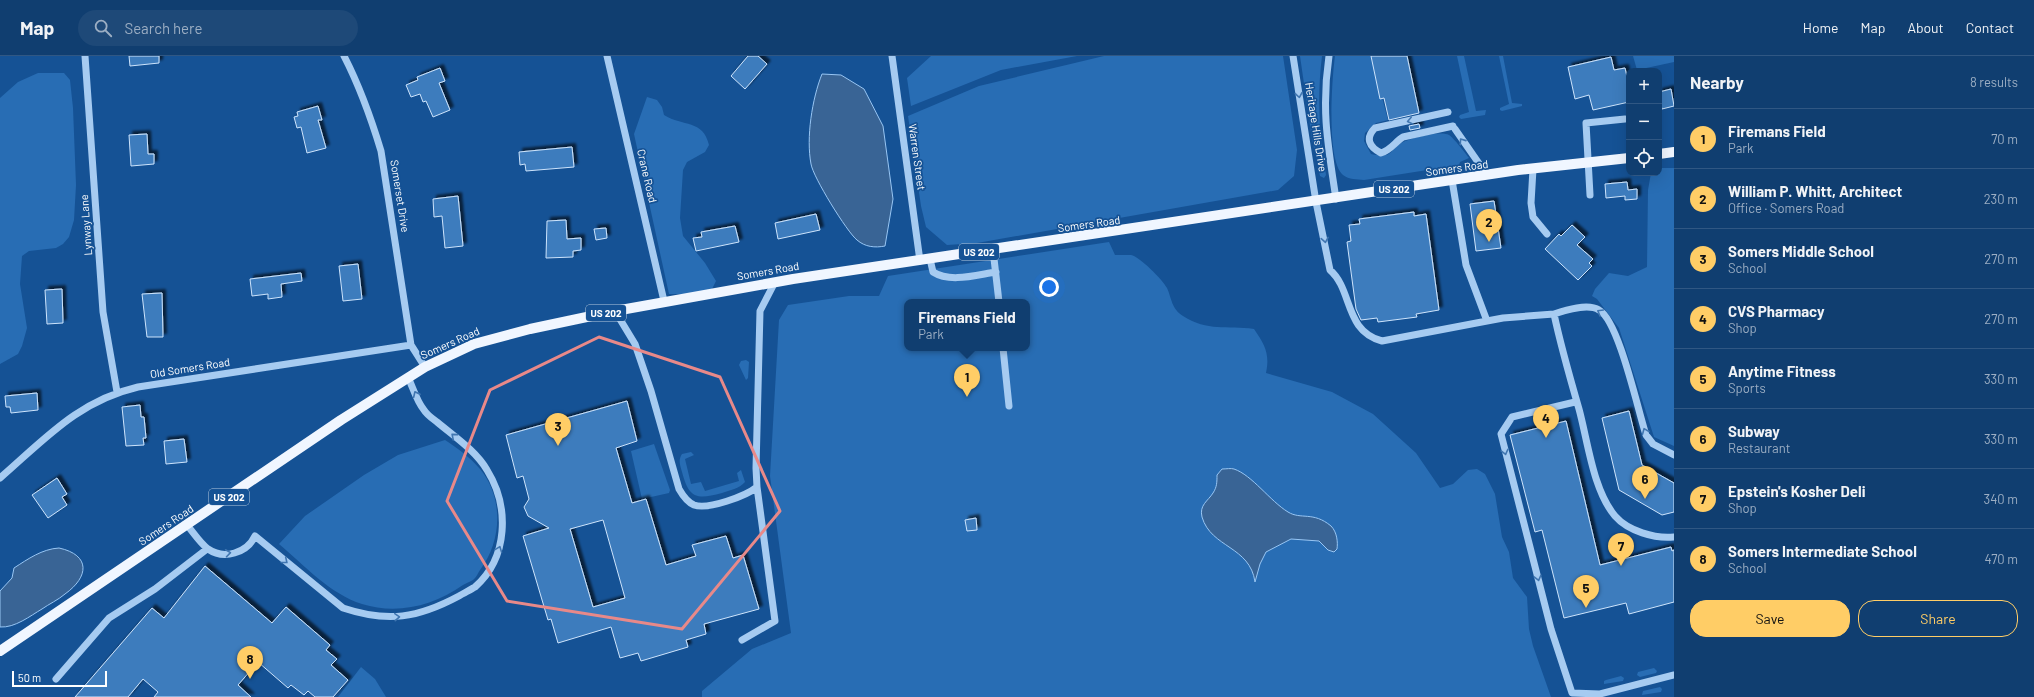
<!DOCTYPE html>
<meta charset="utf-8">
<style>
:root{--surface:#103e70;--page:#1e4978;--text:#f1f3f6;--muted:#9caec3;--line:#305783;--accent:#ffcd66}
body{margin:0;font-family:Barlow,sans-serif;background:var(--page);color:var(--text)}
.controls{position:absolute;right:12px;top:12px;display:grid;overflow:hidden;border-radius:8px;box-shadow:0 4px 16px #0002}
.controls button{width:36px;height:36px;display:grid;place-items:center;padding:0;border:0;border-bottom:1px solid var(--line);background:var(--surface);color:var(--text);font:20px sans-serif}
.scale{position:absolute;left:12px;bottom:10px;width:95px;box-sizing:border-box;padding-left:4px;border:2px solid #fff;border-top:0;font-size:11px;line-height:14px;white-space:nowrap;color:#fff;-webkit-text-stroke:3px #155295;paint-order:stroke}
.you{position:absolute;left:1049px;top:231px;width:14px;height:14px;margin:-10px;border:3px solid #fff;border-radius:50%;background:#1a73e8;box-shadow:0 0 0 6px #1a73e833}
.badge{display:grid;place-items:center;width:26px;height:26px;border-radius:50%;background:var(--accent);color:#111;font-size:13px;font-weight:700}
.pin{position:absolute;translate:-50% -33px;filter:drop-shadow(0 1px 2px #0008)}
.pin::after{content:'';position:absolute;top:21px;width:14px;height:12px;background:inherit;clip-path:polygon(0 0,100% 0,50% 100%)}
.popup{position:absolute;left:904px;top:243px;width:126px;height:52px;box-sizing:border-box;display:grid;place-content:center;border-radius:8px;background:var(--surface);filter:drop-shadow(0 1px 3px #0005);font-size:13px;white-space:nowrap;color:var(--muted)}
.popup b{font-size:15px;color:var(--text)}
.popup::after{content:'';position:absolute;left:50%;top:100%;margin-left:-8px;border:8px solid transparent;border-top-color:var(--surface)}
.list{margin:0;padding:0;list-style:none}
h2{display:flex;justify-content:space-between;align-items:center;height:52px;margin:0;padding:0 16px;font-size:17px}
h2 small{font-size:13px;font-weight:400;color:var(--muted)}
.list li{display:grid;grid-template-columns:26px 1fr auto;gap:12px;align-items:center;box-sizing:border-box;height:60px;padding:0 16px;border-top:1px solid var(--line)}
.list b{display:block;font-size:15px;white-space:nowrap}
.list p{margin:0;font-size:13px;white-space:nowrap;color:var(--muted)}
.list em{font-size:13px;font-style:normal;color:var(--muted)}
.actions{display:flex;gap:8px;padding:12px 16px}
.actions a{flex:1;padding:9px 0;border:1px solid var(--accent);border-radius:16px;text-align:center;font-size:14px;color:var(--accent)}
.actions .main{background:var(--accent);color:#111}
.icon{flex:none;width:22px;height:22px;fill:none;stroke:currentColor;stroke-width:2;stroke-linecap:round;stroke-linejoin:round}
.map{position:relative;flex:none;width:1674px;height:641px;overflow:hidden}
header{display:flex;align-items:center;gap:24px;box-sizing:border-box;height:56px;padding:0 20px;background:var(--surface);border-bottom:1px solid var(--line)}
header strong{font-size:19px}
nav{display:flex;gap:22px;margin-inline-start:auto;font-size:14px}
.search{width:280px;height:36px;background:var(--page);display:flex;align-items:center;gap:10px;box-sizing:border-box;padding:0 14px;border-radius:22px;color:var(--muted);font-size:15px}
main{display:flex}
aside{flex:1;background:var(--surface)}
.map>svg:first-child{display:block}
</style>
<header>
<strong>Map</strong>
<div class="search"><svg class="icon" aria-label="search" viewBox="0 0 24 24"><circle cx="10" cy="10" r="6"/><path d="M15 15l6 6"/></svg>Search here</div>
<nav><a>Home</a><a>Map</a><a>About</a><a>Contact</a></nav>
</header>
<main>
<div class="map">
<svg width="1674" height="641" viewBox="0 0 1674 641">
<defs>
<filter id="shadow"><feDropShadow dx="3.5" dy="-3.5" stdDeviation="1" flood-color="#0009"/></filter>
</defs>
<rect width="100%" height="100%" fill="#155295"/>
<path fill="#286db4" fill-rule="evenodd" d="M931 0H1077L1001 14 911 50 907 22Z
M1104 0H1283L1297 94 1294 120 1278 134 977 187 947 189 926 171 921 150 908 60 979 30Z
M1300 0H1322C1317 40 1319 79 1326 119L1324 122 1320 120 1312 83Z
M1335 0H1371L1388 64 1376 67 1365 77 1364 85 1371 98C1395 103 1388 94 1403 86 1411 82 1441 74 1449 79 1453 81 1466 98 1469 102L1460 106 1459 109 1364 124C1357 123 1349 124 1343 119 1326 105 1332 22 1335 0Z
M1457 0H1464L1476 55 1486 54 1485 59 1461 63 1459 61 1460 59 1469 56Z
M1499 0H1503L1512 47 1522 48V50L1502 55 1500 54V52L1509 48Z
M1633 0H1674V6L1637 14Z
M38 17H64L70 24 73 52 76 129 74 164 69 181 63 188 56 192 29 195 22 200 20 228 27 272 22 290 18 298 0 308V42L18 26Z
M647 41 657 44 662 51 664 59C683 71 703 63 709 89L705 96 687 106 683 114 680 162 683 180 705 207 716 225 712 233 696 238H669L634 78Z
M1659 112H1674V390L1654 381 1619 272 1597 243 1592 240 1595 233 1609 217 1628 220 1647 211 1648 134 1651 117H1659Z
M1109 186 1115 199C1120 199 1126 199 1131 199 1140 201 1162 223 1167 232 1172 243 1171 252 1183 260 1208 276 1226 269 1254 273 1265 289 1270 298 1266 317L1332 336 1373 358 1416 397 1440 432 1453 428 1468 414 1477 413 1485 418 1495 438 1502 481 1509 496 1513 522 1527 541 1529 573 1533 590 1551 641H702V635L752 593 791 577 770 420 779 264 788 249 849 240H879L888 220ZM907 246H1027V292H907Z
M746 304 749 306 748 322 746 324 739 309 741 305Z
M445 384C457 392 470 401 480 413 504 442 502 485 480 514 478 517 476 522 473 524 470 526 466 527 463 529 433 550 397 559 362 548 330 538 304 509 279 488L305 460 364 419 398 399Z
M654 388 670 434 669 437 642 443 631 395Z
M691 396 694 399 685 403 691 428 701 426 705 435 739 425 737 417 741 414 745 426C739 433 730 434 722 437 696 444 689 442 682 416 680 409 678 404 682 398Z
M361 611 375 623 386 641H338Z
M1654 612 1657 615 1656 617 1640 621 1637 619 1638 616Z
M1621 620 1624 622 1623 625 1604 628V625L1606 624Z
M1660 631 1662 633 1661 636 1642 639 1643 635Z"/>
<path fill="#396495" stroke="#98c6f4" d="M822 18 841 19 864 33 883 70 893 143 885 190C875 192 865 191 857 184 847 176 813 121 811 108 806 82 812 43 822 18Z
M1222 413C1226 413 1231 412 1234 413 1252 419 1270 445 1288 456 1301 464 1313 455 1331 470 1337 476 1338 486 1337 493L1334 496 1328 494 1319 485 1291 483 1266 496 1260 508 1255 526C1250 490 1211 492 1202 461 1199 449 1208 445 1213 437 1217 431 1217 426 1217 419Z
M59 492C91 499 89 521 65 538 58 544 49 548 42 553 30 560 15 572 0 571V535L12 522 14 512C28 503 42 493 59 492Z"/>
<path fill="#3e7cbd" stroke="#cde4fc" fill-rule="evenodd" filter="url(#shadow)" d="M129 0H159V7L130 10Z
M748 0H758L767 8 745 33 731 20Z
M1371 0H1407L1419 57 1389 64 1384 42 1380 43Z
M1611 1 1614 14 1625 12 1629 30V46L1593 54 1589 39 1575 43 1568 11Z
M440 12 445 25 439 27 450 54 433 61 426 45 423 46 420 38 411 41 406 29 418 24 417 21Z
M1671 33 1674 50 1662 53 1661 49 1659 50V36Z
M318 50 322 64H318L326 92 307 97 301 71 297 72 294 61 298 60 297 56Z
M1419 68 1420 72 1410 74 1409 70Z
M147 78 148 98H154V108L131 110 129 79Z
M572 91 574 111 526 115 525 108 520 109 519 96Z
M1627 126 1628 134 1637 133V143L1625 144V140L1606 142 1605 128Z
M458 140 463 190 445 192 442 160 434 161 433 143Z
M1494 145 1501 192 1476 195 1470 148Z
M1414 156V160L1426 158 1439 254 1416 258 1417 261 1378 266 1377 262 1361 264 1356 253 1347 186 1351 185 1349 169 1360 168 1359 163Z
M816 158 820 174 778 183 775 167Z
M566 164 567 183 581 182V194L573 195V201L546 202 547 165Z
M1572 169 1585 181 1577 189 1593 203 1589 207 1592 210 1578 224 1545 193 1559 178 1561 180Z
M735 170 739 186 696 195 693 182 702 181 701 176Z
M606 172 607 182 596 184 594 173Z
M358 208 362 243 343 245 339 210Z
M301 217 302 225 281 228 282 241 268 243V238L252 240 250 223Z
M62 233 63 267 47 268 45 234Z
M162 237 163 281H147L142 238Z
M37 337 38 354 11 357 10 351H6L5 340Z
M627 345 637 385 616 392 632 447 646 443 666 509 696 500 692 489 726 480 733 502 743 499 759 553 704 568 706 578 686 584 688 591 641 605 638 597 620 602 611 571 558 587 551 563 548 564 523 480 549 472 528 460 524 451 529 443 523 420 517 422 506 379ZM603 464 625 542 593 551 570 473Z
M140 349 141 361H144L146 382H143L144 389 126 390 122 351Z
M1629 355 1642 409 1674 427V456L1662 459 1619 434 1602 362Z
M1566 365 1600 509 1671 491 1672 495 1674 494V546L1629 558 1626 547 1564 562 1542 474 1535 476 1510 379Z
M184 383 187 406 166 408 164 385Z
M57 422 67 438 62 441 67 449 48 462 32 439Z
M976 462 977 474 967 475 965 464Z
M205 510 272 567 286 551 330 589 326 594 337 603 331 609 348 624 333 641H315L308 635 304 639 291 629 288 632 258 606 238 629 251 641H154L158 636 143 623 128 641H75L152 552 164 562Z"/>
<g fill="none" stroke-linecap="round" stroke-linejoin="round">
<path stroke="#a6cbf1" stroke-width="7" d="M85 0 103 256 117 336
M344 0C360 31 371 62 381 95L411 289 425 311
M607 0 664 245
M892 0 920 205
M1293 0 1316 146 1330 214C1353 234 1344 275 1382 285L1487 265
M1329 0C1321 54 1328 90 1336 143
M1448 56 1375 72C1365 82 1369 91 1381 97 1391 94 1395 86 1403 81L1453 70
M1455 73 1487 119
M1533 113 1531 147 1533 161 1547 178
M1452 124 1466 209 1487 265 1503 262 1554 258C1561 291 1570 322 1579 353 1588 386 1593 434 1615 460 1628 475 1655 483 1674 481
M1590 139 1586 67 1625 63
M993 194 999 246
M930 203 933 216C950 227 976 219 996 216
M615 255 635 288 651 335 679 433C683 440 687 446 694 449 708 454 746 440 757 431L756 412 760 255 775 226
M1554 258C1566 254 1588 247 1599 254 1619 265 1638 355 1646 379L1653 388 1674 399
M1003 292 1009 350
M1575 346 1512 361 1501 378 1551 573 1572 637 1600 638 1674 619
M0 422C45 383 78 345 138 331L411 289
M187 469C193 476 200 487 208 493 224 504 247 497 255 480L343 552C388 567 418 562 459 540 464 537 470 534 475 531 508 502 510 451 487 414 476 395 455 381 437 366 433 363 427 359 424 354 417 346 413 332 408 321
M742 584 775 565 757 431
M56 623 109 562 155 533 207 493"/>
<path stroke="#f0f6ff" stroke-width="10" d="M1659 98 1674 96
M0 595 341 364 425 311 474 288 530 273 615 255 793 223 1518 114 1629 102"/>
</g>
<defs><path id="oneway-chevron" d="M-2-3.5L2.5 0L-2 3.5" fill="none" stroke-width="1.6" stroke-linecap="round" stroke-linejoin="round"/></defs>
<g stroke="#4076b1">
<use href="#oneway-chevron" transform="translate(1299 39) rotate(81)"/>
<use href="#oneway-chevron" transform="translate(1410 65) rotate(168)"/>
<use href="#oneway-chevron" transform="translate(1462 85) rotate(-125)"/>
<use href="#oneway-chevron" transform="translate(1325 184) rotate(80)"/>
<use href="#oneway-chevron" transform="translate(1600 256) rotate(-150)"/>
<use href="#oneway-chevron" transform="translate(416 338) rotate(-115)"/>
<use href="#oneway-chevron" transform="translate(1645 375) rotate(-112)"/>
<use href="#oneway-chevron" transform="translate(454 380) rotate(-140)"/>
<use href="#oneway-chevron" transform="translate(1505 396) rotate(76)"/>
<use href="#oneway-chevron" transform="translate(499 493) rotate(-69)"/>
<use href="#oneway-chevron" transform="translate(228 497) rotate(-8)"/>
<use href="#oneway-chevron" transform="translate(285 505) rotate(39)"/>
<use href="#oneway-chevron" transform="translate(1538 522) rotate(76)"/>
<use href="#oneway-chevron" transform="translate(397 561) rotate(-4)"/>
</g>
<path fill="none" stroke="#e88989" stroke-width="3" stroke-linejoin="round" d="M599 281 720 321 780 455 682 573 507 545 447 445 490 334Z"/>
<g text-anchor="middle" stroke-width="3.5" stroke-linejoin="round" paint-order="stroke">
<g fill="#155295" stroke="#b9cbdf" stroke-width="1">
<rect x="1374" y="125" width="40" height="16" rx="3"/>
<rect x="959" y="188" width="40" height="16" rx="3"/>
<rect x="586" y="249" width="40" height="16" rx="3"/>
<rect x="209" y="433" width="40" height="16" rx="3"/>
</g>
<g font-size="10" font-weight="bold" fill="#fff">
<text x="1394" y="137">US 202</text>
<text x="979" y="200">US 202</text>
<text x="606" y="261">US 202</text>
<text x="229" y="445">US 202</text>
</g>
<g font-size="11" fill="#fff" stroke="#155295">
<text transform="translate(1316 71) rotate(81)" y="4">Heritage Hills Drive</text>
<text transform="translate(917 101) rotate(82)" y="4">Warren Street</text>
<text transform="translate(1457 112) rotate(-8)" y="4">Somers Road</text>
<text transform="translate(647 120) rotate(77)" y="4">Crane Road</text>
<text transform="translate(400 140) rotate(81)" y="4">Somerset Drive</text>
<text transform="translate(1089 168) rotate(-8)" y="4">Somers Road</text>
<text transform="translate(86 169) rotate(-94)" y="4">Lynway Lane</text>
<text transform="translate(768 215) rotate(-10)" y="4">Somers Road</text>
<text transform="translate(450 287) rotate(-24)" y="4">Somers Road</text>
<text transform="translate(190 312) rotate(-9)" y="4">Old Somers Road</text>
<text transform="translate(166 469) rotate(-34)" y="4">Somers Road</text>
</g>
</g>
</svg>
<div class="controls">
<button>+</button>
<button>−</button>
<button><svg class="icon" aria-label="locate" viewBox="0 0 24 24"><circle cx="12" cy="12" r="6"/><path d="M12 2v4M12 18v4M2 12h4M18 12h4"/></svg></button>
</div>
<div class="scale">50 m</div>
<div class="you"></div>
<div class="pin badge" style="left:967px;top:341px">1</div>
<div class="popup"><b>Firemans Field</b>Park</div>
<div class="pin badge" style="left:1489px;top:186px">2</div>
<div class="pin badge" style="left:558px;top:390px">3</div>
<div class="pin badge" style="left:1546px;top:382px">4</div>
<div class="pin badge" style="left:1586px;top:552px">5</div>
<div class="pin badge" style="left:1645px;top:443px">6</div>
<div class="pin badge" style="left:1621px;top:510px">7</div>
<div class="pin badge" style="left:250px;top:623px">8</div>
</div>
<aside>
<h2>Nearby<small>8 results</small></h2>
<ul class="list">
<li><span class="badge">1</span><div><b>Firemans Field</b><p>Park</p></div><em>70 m</em></li>
<li><span class="badge">2</span><div><b>William P. Whitt, Architect</b><p>Office · Somers Road</p></div><em>230 m</em></li>
<li><span class="badge">3</span><div><b>Somers Middle School</b><p>School</p></div><em>270 m</em></li>
<li><span class="badge">4</span><div><b>CVS Pharmacy</b><p>Shop</p></div><em>270 m</em></li>
<li><span class="badge">5</span><div><b>Anytime Fitness</b><p>Sports</p></div><em>330 m</em></li>
<li><span class="badge">6</span><div><b>Subway</b><p>Restaurant</p></div><em>330 m</em></li>
<li><span class="badge">7</span><div><b>Epstein's Kosher Deli</b><p>Shop</p></div><em>340 m</em></li>
<li><span class="badge">8</span><div><b>Somers Intermediate School</b><p>School</p></div><em>470 m</em></li>
</ul>
<div class="actions"><a class="main">Save</a><a>Share</a></div>
</aside>
</main>
